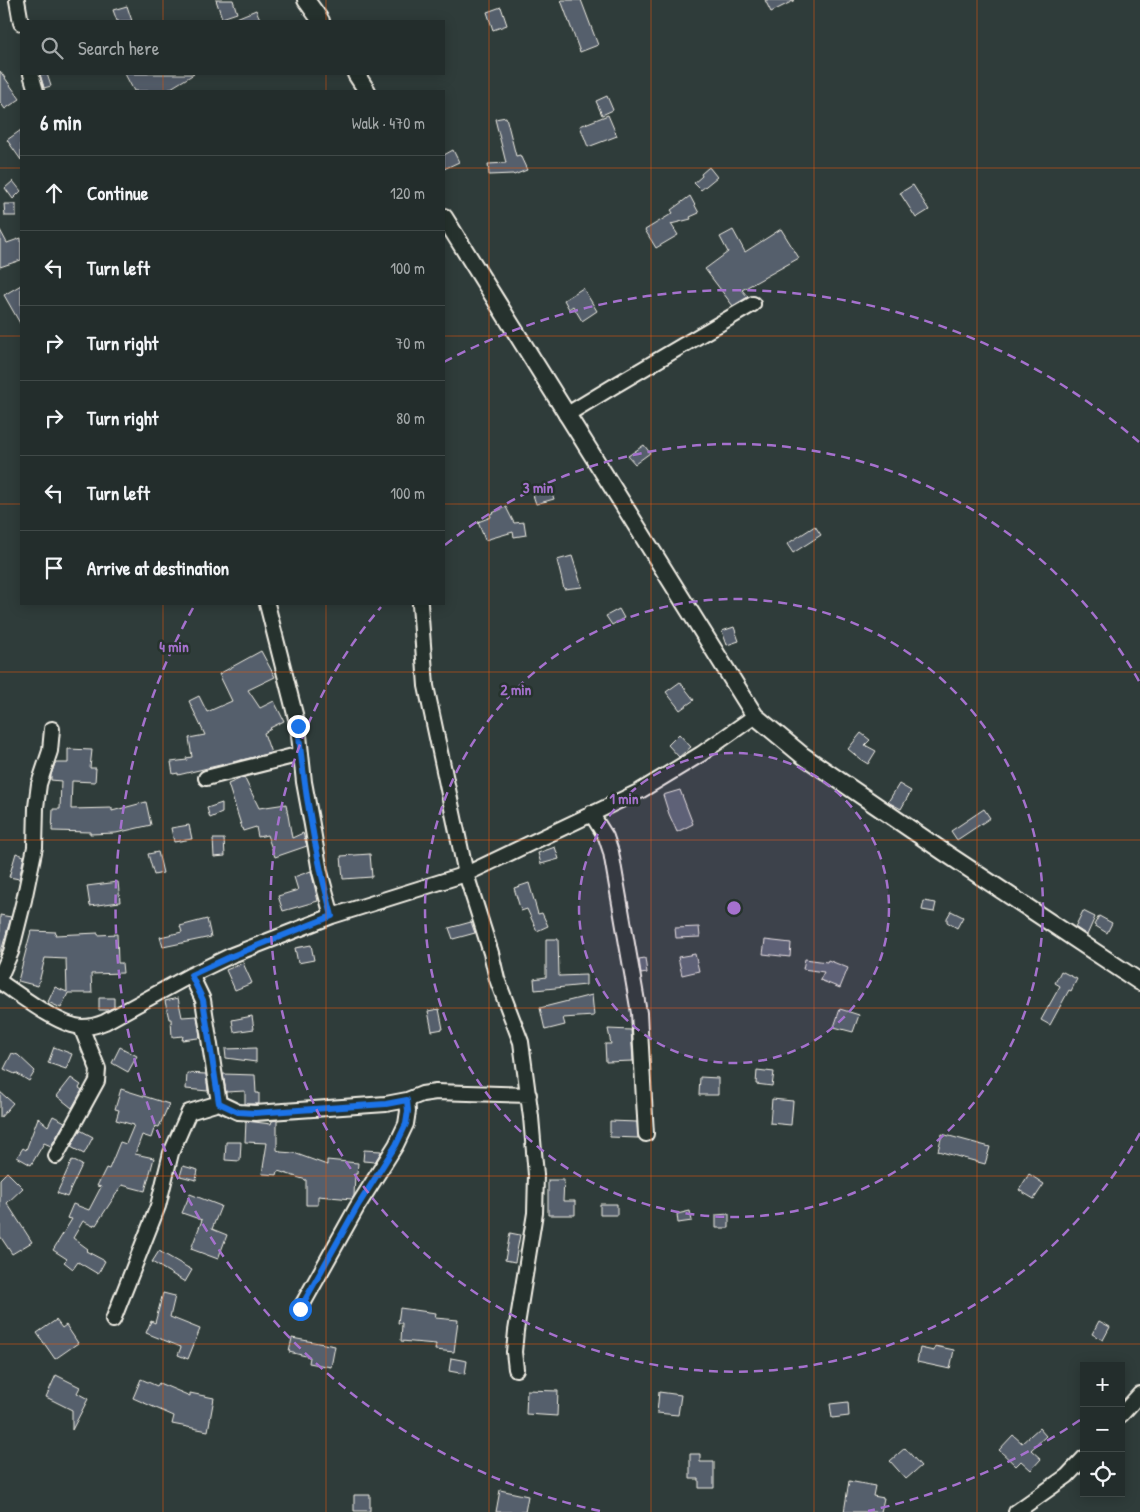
<!DOCTYPE html>
<meta charset="utf-8">
<style>
:root{--surface:#232d2c;--page:#2f3938;--text:#f1f3f6;--muted:#a3a8a9;--line:#404948}
body{margin:0;font-family:"Patrick Hand",sans-serif;background:var(--page);color:var(--text)}
.controls{position:absolute;right:15px;bottom:15px;display:grid;overflow:hidden;border-radius:0px;box-shadow:0 2px 12px #0003}
.controls button{width:45px;height:45px;display:grid;place-items:center;padding:0;border:0;border-bottom:1px solid var(--line);background:var(--surface);color:var(--text);font:25px sans-serif}
.stop{position:absolute;width:15px;height:15px;margin:-11px;border:4px solid #1a73e8;border-radius:50%;background:#fff}
.stop.end{background:#1a73e8;border-color:#fff;box-shadow:0 1px 5px #0008}
.list{margin:0;padding:0;list-style:none}
h2{display:flex;justify-content:space-between;align-items:center;height:65px;margin:0;padding:0 20px;font-size:21px}
h2 small{font-size:16px;font-weight:400;color:var(--muted)}
.list li{display:grid;grid-template-columns:32px 1fr auto;gap:15px;align-items:center;box-sizing:border-box;height:75px;padding:0 20px;border-top:1px solid var(--line)}
.list b{display:block;font-size:19px;white-space:nowrap}
.list em{font-size:16px;font-style:normal;color:var(--muted)}
.icon{flex:none;width:28px;height:28px;fill:none;stroke:currentColor;stroke-width:2;stroke-linecap:round;stroke-linejoin:round}
.map{position:relative;flex:none;width:1140px;height:1512px;overflow:hidden}
.search{position:absolute;background:var(--surface);box-shadow:0 2px 12px #0003;left:20px;top:20px;width:425px;height:55px;display:flex;align-items:center;gap:12px;box-sizing:border-box;padding:0 18px;border-radius:0px;color:var(--muted);font-size:19px}
.panel{position:absolute;background:var(--surface);box-shadow:0 2px 12px #0003;left:20px;top:90px;width:425px;height:515px;border-radius:0px}
.map>svg:first-child{display:block}
</style>
<div class="map">
<svg width="1140" height="1512" viewBox="0 0 1140 1512">
<rect width="100%" height="100%" fill="#2f3c3a"/>
<filter id="ink" filterUnits="userSpaceOnUse"><feTurbulence type="fractalNoise" baseFrequency=".02" numOctaves="2"/><feDisplacementMap in="SourceGraphic" scale="10" xChannelSelector="R" yChannelSelector="G"/><feConvolveMatrix kernelMatrix="1 2 1 2 8 2 1 2 1" color-interpolation-filters="sRGB"/></filter>
<g filter="url(#ink)">
<path fill="#555f6c" stroke="#f4f1e8" d="M216 0H233L237 13 222 18Z
M561 0H581L598 45 580 52Z
M765 0H795L771 12Z
M127 6 132 21H117L113 10Z
M501 7 507 25 493 30 487 12Z
M256 10 261 21H229Z
M0 71 20 99 5 109 0 102Z
M40 74H47L51 86 44 88Z
M125 74H194L166 91H134Z
M607 96 613 110 602 115 596 101Z
M608 115 617 136 588 147 580 126Z
M506 117 516 156 520 155 527 170 514 175 513 174 489 175 488 164 506 163 495 119Z
M21 130V160L7 140Z
M453 150 459 162 444 169V155Z
M709 167 717 177 701 190 694 183 702 176 701 174Z
M13 181 21 191 13 199 5 188Z
M913 185 929 210 916 218 900 193Z
M690 196 699 213 690 217 691 219 671 224 678 235 656 248 645 230 673 213 671 210Z
M4 204H16V216H5Z
M781 229 799 258 742 290 748 297 733 306 705 269 728 252 720 237 733 230 745 252Z
M0 230 7 243 21 238V260L0 267Z
M21 285V325L4 295Z
M583 288 597 311 582 321 573 306 569 309 564 300Z
M644 445 650 453 635 464 628 456Z
M551 490 554 499 536 504 533 495Z
M506 507 514 523 524 522 526 535 514 537 513 532 485 540 478 522 491 517 490 514Z
M815 526 821 535 793 553 787 544Z
M572 556 582 587 564 589 557 560Z
M619 609 624 618 612 625 606 616Z
M734 627 739 641 727 645 722 631Z
M261 651 275 677 248 690 260 708 274 701 284 721 270 728 271 729 264 733 271 753 178 775V773L173 774 171 762 187 760 186 758 192 757 189 738 205 735 189 701 199 696 207 712 232 701 219 674Z
M680 682 694 700 680 710 666 692Z
M861 733 870 740 865 745 876 751 868 764 860 759 848 749Z
M679 734 691 747 679 757 668 745Z
M68 749 92 750 90 768H96L95 782 72 781 71 809 112 808V811L146 802 151 825 116 833 90 834V832L52 831 53 809H60L61 781 51 780V775L55 763H68Z
M244 777 259 808 286 804 292 838 303 833 307 846 275 857 267 835 258 837 256 827 243 831 228 784Z
M899 784 911 791 901 809 888 802Z
M680 790 693 824 677 832 669 814 663 795Z
M222 803V813L210 818 207 808Z
M984 809 990 818 957 840 951 831Z
M189 825 192 839 174 842 171 828Z
M213 839H224L225 856 214 857Z
M555 847 559 859 541 864 538 853Z
M158 852 163 873 154 875 148 854Z
M16 853 24 856 19 879 9 877Z
M370 854 372 877 343 879 341 856Z
M311 871 318 901 283 911 278 896 298 890 294 877Z
M118 882 120 902 90 906 87 886Z
M529 883 538 914 542 913 548 926 537 931 527 909 521 911 514 888Z
M924 901 936 903 934 912 922 910Z
M951 911 963 917 957 928 947 922V918Z
M1083 911 1095 917 1087 935 1075 927Z
M0 915 11 917 0 955Z
M1099 916 1112 923 1107 933 1094 925Z
M207 919 211 937 163 947 160 937 182 932 180 926Z
M471 922 475 933 453 939 449 928Z
M699 927 700 937 676 938 675 928Z
M31 931 56 932 55 935 98 933V935L117 934 118 963H122L123 973 91 974 92 993H68L61 1008 48 1002 55 987 67 992 66 959 45 958 38 986 18 981Z
M546 939H558L559 976 586 975V985L535 990 534 979 546 977Z
M765 940 791 943 790 957 763 954Z
M311 945 314 960 298 963 295 948Z
M695 954 699 971 682 975 678 957Z
M645 958 647 973 641 974 639 959Z
M805 959 827 962 828 960 848 968 840 988 820 980 824 972 803 969Z
M243 963 252 983 235 990 226 970Z
M1061 971 1077 979 1071 991 1069 990 1050 1025 1041 1020 1060 986 1055 983Z
M592 995 594 1016 563 1018 565 1025 545 1030 540 1008Z
M99 998H114V1007L108 1010H99Z
M178 998 182 1017 197 1016 200 1036 198 1038 182 1040 183 1036 172 1037 171 1019H169L165 1001Z
M439 1009 443 1029 432 1031 428 1011Z
M840 1009 859 1015 853 1032 834 1027Z
M252 1016 254 1029 234 1032 232 1020Z
M608 1029 631 1030 633 1061 606 1062 605 1044H611Z
M54 1047 72 1054 66 1069 48 1063Z
M120 1047 137 1056 128 1072 112 1063Z
M256 1048V1062L226 1058 225 1049Z
M12 1053 18 1055 35 1071 29 1081 16 1073 15 1074 4 1069Z
M757 1070 774 1072 772 1086 756 1084Z
M187 1073 206 1074 208 1091 186 1089Z
M223 1074 255 1075 256 1093H259V1104H245V1091L226 1092Z
M700 1077 718 1078V1095H699Z
M71 1078 81 1085 79 1088 82 1090 72 1108 57 1096Z
M121 1089 169 1104 159 1127 155 1126 151 1138 142 1135 135 1154 154 1158 145 1191 122 1185 96 1225 94 1224 93 1226 83 1221 73 1238 88 1249 86 1251 105 1261 98 1274 78 1262 73 1269 64 1262 67 1259 53 1250 72 1219 67 1218 73 1204 89 1210 101 1187 97 1186 106 1168 109 1169 120 1142 126 1144 134 1125 116 1120 119 1110 115 1109Z
M0 1092 13 1103 0 1118Z
M772 1099 793 1101 791 1125 770 1123Z
M53 1116 65 1122 51 1146 44 1143 31 1165 17 1157 23 1148 26 1150 38 1118 48 1126Z
M277 1120V1150L280 1151V1152L294 1153 327 1165V1160L358 1163 357 1174H355L354 1196 352 1199 318 1196V1205H306V1180L278 1171 277 1175 262 1174 267 1143 245 1142 246 1121 271 1124 272 1121Z
M610 1121 637 1122 638 1138 610 1137Z
M80 1130 93 1137 84 1154 71 1147Z
M942 1134 990 1147 985 1164 938 1151Z
M226 1142H241L240 1161 225 1160Z
M364 1150 381 1151V1152L375 1162 363 1161Z
M72 1160 82 1165 67 1197 57 1193Z
M183 1166 198 1170 196 1180 180 1176Z
M7 1172 23 1188 7 1203 32 1242 12 1254 0 1236V1179Z
M1029 1174 1044 1184 1034 1199 1019 1190Z
M548 1180H564L563 1201H575V1215H548Z
M190 1194 221 1206 212 1229 227 1235 218 1259 191 1249 202 1220 182 1213Z
M600 1204H617V1215H600Z
M690 1211 692 1221 678 1223 677 1214Z
M729 1214V1228H716V1215Z
M510 1233 520 1235 515 1262 505 1260Z
M159 1251 192 1270 185 1282 152 1262Z
M163 1293 175 1296 170 1317 200 1329 188 1359 178 1355 181 1347 146 1333 151 1321 155 1323Z
M400 1308 436 1313 435 1318 458 1320 454 1352 435 1350 436 1344 401 1341 402 1323H398Z
M56 1320 62 1328 66 1325 78 1343 55 1359 37 1333Z
M1099 1321 1110 1327 1103 1340 1092 1334Z
M292 1338 335 1346 331 1367 309 1363 310 1357 289 1352Z
M935 1346 954 1350 950 1369 917 1362 920 1348 934 1351Z
M451 1358 467 1361 465 1374 449 1371Z
M56 1375 80 1387 77 1393 88 1399 72 1430V1410L46 1397Z
M141 1379 157 1386 159 1383 190 1396V1393L214 1398 208 1431 172 1424 174 1416 133 1398Z
M527 1390 558 1391 557 1416 526 1414Z
M659 1392 681 1395 678 1415 657 1413Z
M848 1402 849 1416 832 1418 830 1404Z
M1039 1428 1046 1436 1031 1450 1041 1459 1031 1470 1021 1461 1016 1466 999 1450 1013 1435 1022 1443Z
M905 1448 921 1466 906 1479 890 1461Z
M690 1454H700V1462H714V1488H699V1479H690Z
M849 1481 875 1486 873 1496 884 1498 881 1512H844Z
M500 1490 528 1496 525 1512H496Z
M354 1495H370V1511H354Z"/>
<g fill="none" stroke-linecap="round" stroke-linejoin="round">
<g stroke="#f4f1e8" stroke-width="18">
<path id="minor" d="M17 0 21 23
M31 74 36 91
M566 415 614 386 753 304
M267 604 298 726 304 782 312 825 320 872 332 916
M420 604 426 686 466 874 491 953 497 979 521 1042 531 1117 536 1175 535 1213 516 1331 514 1352 516 1369
M206 778 301 754
M591 813 606 837 611 852 639 1013 646 1134
M191 975 203 1000 219 1103
M0 977 11 952 24 900 35 847 36 807 39 784 50 751 52 729
M0 982C20 995 59 1026 82 1027 90 1027 98 1025 105 1022L191 975 232 955 332 916 466 874 640 791 701 754 755 716
M56 1156 97 1081 98 1069 81 1027
M300 1309 357 1207 396 1145 406 1124 408 1111 407 1100
M113 1320 158 1206 171 1153 189 1112 219 1103 238 1112 255 1113 386 1104 407 1100 422 1094 436 1092 529 1095
M1121 1415 1140 1394
M1016 1512 1067 1476 1084 1458"/>
</g>
<g stroke="#f4f1e8" stroke-width="20">
<path id="tertiary" d="M306 0 321 21
M356 74 367 91
M444 217 755 716 802 755 944 852 1140 982"/>
</g>
<use href="#minor" stroke="#26332d" stroke-width="14"/>
<use href="#tertiary" stroke="#26332d" stroke-width="16"/>
</g>
</g>
<g fill="none" stroke-linecap="round" stroke-linejoin="round" filter="url(#ink)">
<path stroke="#1a73e8" stroke-width="6" d="M298 726C304 790 315 853 332 916L232 956 191 975 203 1000 219 1103 238 1112 255 1113 386 1104 407 1100 408 1111 406 1124 396 1145 357 1207 300 1309"/>
</g>
<path fill="none" stroke="#e8590c" stroke-width="1" stroke-opacity="0.55" d="M163 0V21M326 0V21M489 0V1512M651 0V1512M814 0V1512M977 0V1512M163 74V91M326 74V91M0 168H21M444 168H1140M0 336H21M444 336H1140M0 504H21M444 504H1140M163 604V1512M326 604V1512M0 672H1140M0 840H1140M0 1008H1140M0 1176H1140M0 1344H1140"/>
<circle cx="734" cy="908" r="155" fill="#a571cd" fill-opacity=".12"/>
<g fill="none" stroke="#a571cd" stroke-width="2.5" stroke-dasharray="9 6">
<circle cx="734" cy="908" r="155"/>
<circle cx="734" cy="908" r="309"/>
<path d="M1140 1133A464 464 0 1 1 381 607M445 545A464 464 0 0 1 1140 683"/>
<path d="M1080 1420A618 618 0 0 1 868 1511M600 1511A618 618 0 0 1 193 608M444 362A618 618 0 0 1 1139 442"/>
</g>
<circle cx="734" cy="908" r="8" fill="#a571cd" stroke="#26332d" stroke-width="2.5"/>
<g font-size="15" text-anchor="middle" font-weight="bold" fill="#a571cd" stroke="#26332d" stroke-width="5" stroke-linejoin="round" paint-order="stroke">
<text x="538" y="493">3 min</text>
<text x="174" y="652">4 min</text>
<text x="516" y="695">2 min</text>
<text x="624" y="804">1 min</text>
</g>
</svg>
<div class="controls">
<button>+</button>
<button>−</button>
<button><svg class="icon" aria-label="locate" viewBox="0 0 24 24"><circle cx="12" cy="12" r="6"/><path d="M12 2v4M12 18v4M2 12h4M18 12h4"/></svg></button>
</div>
<div class="stop" style="left:300px;top:1309px"></div>
<div class="stop end" style="left:298px;top:726px"></div>
<div class="search"><svg class="icon" aria-label="search" viewBox="0 0 24 24"><circle cx="10" cy="10" r="6"/><path d="M15 15l6 6"/></svg>Search here</div>
<section class="panel">
<h2>6 min<small>Walk · 470 m</small></h2>
<ul class="list">
<li><svg class="icon" aria-label="ahead" viewBox="0 0 24 24"><path d="M12 20V5M6 11l6-6 6 6"/></svg><div><b>Continue</b></div><em>120 m</em></li>
<li><svg class="icon" aria-label="left" viewBox="0 0 24 24"><path d="M17 20v-9H6M10 6l-5 5 5 5"/></svg><div><b>Turn left</b></div><em>100 m</em></li>
<li><svg class="icon" aria-label="right" viewBox="0 0 24 24"><path d="M7 20v-9h11M14 6l5 5-5 5"/></svg><div><b>Turn right</b></div><em>70 m</em></li>
<li><svg class="icon" aria-label="right" viewBox="0 0 24 24"><path d="M7 20v-9h11M14 6l5 5-5 5"/></svg><div><b>Turn right</b></div><em>80 m</em></li>
<li><svg class="icon" aria-label="left" viewBox="0 0 24 24"><path d="M17 20v-9H6M10 6l-5 5 5 5"/></svg><div><b>Turn left</b></div><em>100 m</em></li>
<li><svg class="icon" aria-label="arrive" viewBox="0 0 24 24"><path d="M6 21V4h12l-3 4 3 4H6"/></svg><div><b>Arrive at destination</b></div></li>
</ul>
</section>
</div>
